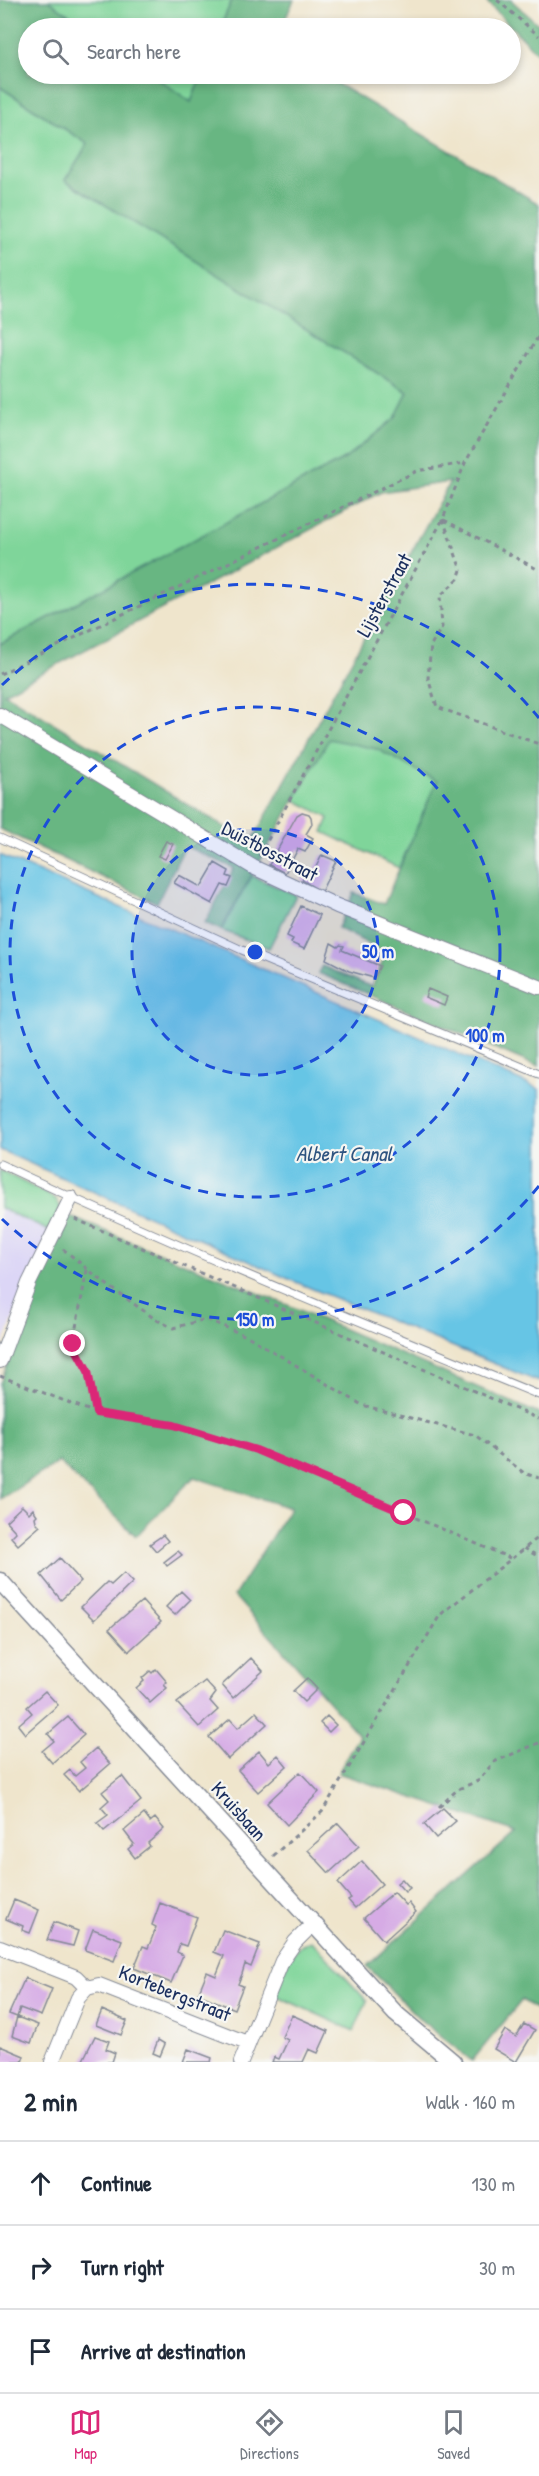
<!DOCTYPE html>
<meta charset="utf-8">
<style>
:root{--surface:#fff;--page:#f2f2f3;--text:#1f2937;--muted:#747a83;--line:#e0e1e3;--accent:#db2777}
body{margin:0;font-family:"Patrick Hand",sans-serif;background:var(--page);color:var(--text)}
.stop{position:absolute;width:18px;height:18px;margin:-14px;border:4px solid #db2777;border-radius:50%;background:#fff}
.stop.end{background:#db2777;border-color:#fff;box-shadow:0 2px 6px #0008}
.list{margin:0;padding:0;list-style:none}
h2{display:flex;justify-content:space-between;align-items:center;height:78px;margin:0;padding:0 24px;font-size:26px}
h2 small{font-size:20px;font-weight:400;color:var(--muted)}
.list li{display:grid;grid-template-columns:39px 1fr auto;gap:18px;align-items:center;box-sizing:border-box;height:84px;padding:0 24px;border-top:2px solid var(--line)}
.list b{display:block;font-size:22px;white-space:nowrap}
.list em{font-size:20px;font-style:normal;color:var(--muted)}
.icon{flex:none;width:33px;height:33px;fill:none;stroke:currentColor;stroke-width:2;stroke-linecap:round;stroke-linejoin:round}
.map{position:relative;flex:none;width:539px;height:2062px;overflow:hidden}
.search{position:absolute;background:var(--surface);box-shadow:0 3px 9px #0003;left:18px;right:18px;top:18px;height:66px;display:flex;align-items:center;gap:15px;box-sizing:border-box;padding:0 21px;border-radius:33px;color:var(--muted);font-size:22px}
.sheet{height:330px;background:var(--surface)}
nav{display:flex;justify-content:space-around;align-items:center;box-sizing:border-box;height:84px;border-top:2px solid var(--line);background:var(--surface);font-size:16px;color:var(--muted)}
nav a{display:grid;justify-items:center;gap:3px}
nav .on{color:var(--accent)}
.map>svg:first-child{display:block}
</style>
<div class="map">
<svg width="539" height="2062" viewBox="0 0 539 2062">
<rect width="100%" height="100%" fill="#f6f6f2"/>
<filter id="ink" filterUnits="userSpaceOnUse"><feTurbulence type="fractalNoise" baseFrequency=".0167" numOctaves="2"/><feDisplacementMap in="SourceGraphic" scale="12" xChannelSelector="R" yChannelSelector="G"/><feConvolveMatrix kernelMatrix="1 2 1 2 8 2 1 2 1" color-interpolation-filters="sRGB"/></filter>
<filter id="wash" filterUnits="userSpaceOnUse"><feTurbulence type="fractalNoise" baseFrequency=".008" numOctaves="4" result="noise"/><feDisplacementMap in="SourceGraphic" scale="24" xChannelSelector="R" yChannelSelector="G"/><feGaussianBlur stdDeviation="1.35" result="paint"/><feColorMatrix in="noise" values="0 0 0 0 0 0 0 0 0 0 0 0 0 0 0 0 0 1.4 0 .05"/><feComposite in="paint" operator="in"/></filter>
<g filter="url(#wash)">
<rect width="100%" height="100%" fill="#efe5cc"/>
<path fill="#dcd6f6" d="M0 1208 49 1231 0 1351Z"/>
<path fill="#7fd59a" stroke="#4d827c" stroke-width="1.5" d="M48 0H232L220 28H88Z
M151 74H202L191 102Z
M0 87 88 144 65 180 408 392 395 418 346 458 0 644Z
M329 738 377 749 437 781 399 868 323 832 329 818 295 800Z
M252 876 296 895 269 948 221 930Z
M0 1170 56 1199 61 1208 49 1231 0 1208Z
M312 1941 367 2001 354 2031 275 1995C282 1976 289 1945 312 1941Z"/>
<path fill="#67b682" stroke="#417270" stroke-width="1.5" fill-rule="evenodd" d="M0 0H48L88 28H28V74H151L191 102 202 74H321L539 204V1067L318 973 322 966 372 987 386 953 338 928 354 893 384 904 437 781 377 749 329 739 221 930 205 923 234 868 185 846 157 903 0 829V644L346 458 395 418 408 392 65 180 88 144 0 87ZM450 482 251 843 4 693 381 492Z
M232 0H294L281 28H220Z
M487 0H511L539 25V55L486 1Z
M63 1214 295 1308 539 1414V2011L522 2000 472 2061 423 2022 367 1966 516 1832 338 1773 359 1735 234 1596 290 1508 194 1477 136 1536 59 1462 0 1499V1384Z"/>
<path fill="#66c5e5" stroke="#407aa2" stroke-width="1.5" d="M0 855 539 1089V1382L291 1280 0 1150Z"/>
<g id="blocks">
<path fill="#d6abe5" d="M302 812 309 814 311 817 312 824 306 834 313 838 305 852 298 849 285 873 269 865 297 815Z
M166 841 173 844 165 859 158 856Z
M322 855 336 861 321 892 302 880 306 872 312 875Z
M215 863 229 871 227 876 232 878 228 887 222 885 212 904 174 883 179 875 201 887Z
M301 906 320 915 304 949 291 943 293 939 287 936Z
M331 943 338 947 340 945 344 946 342 950 380 966 374 978 349 971 326 959Z
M428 989 447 997 444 1005 425 997Z
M22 1506 29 1513 33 1509 37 1515 35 1517 36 1522 40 1526 18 1545 11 1537 16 1532 6 1521Z
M163 1535 168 1541 156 1551 150 1544Z
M178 1551 182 1555 167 1566 164 1562Z
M60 1558 81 1581 61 1600 41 1575Z
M124 1573 133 1582 94 1620 81 1607 107 1582 111 1585Z
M181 1591 190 1600 175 1615 166 1607Z
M142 1601 161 1622 129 1651 109 1629Z
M251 1658 263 1671 233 1698 222 1685Z
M156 1669 167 1682 164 1685 167 1688 150 1703 136 1688 144 1681 142 1678 150 1671 152 1673Z
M307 1678 317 1689 304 1702 293 1691Z
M205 1681 216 1693 210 1701 218 1710 199 1727 177 1703Z
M45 1691 58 1705 25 1734 18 1725 32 1713 27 1707Z
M256 1712 267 1724 228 1759 209 1737 230 1719 238 1728Z
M327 1716 336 1725 329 1732 320 1723Z
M68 1717 84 1735 52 1763 42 1751 54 1741 48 1734Z
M96 1748 110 1764 79 1791 64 1775 70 1770 75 1776 85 1768 80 1762Z
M259 1751 269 1763 278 1755 287 1766 258 1792 238 1770Z
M300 1772 319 1792 287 1825 267 1803Z
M122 1776 141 1801 104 1831 97 1823 108 1815 101 1807 109 1800 102 1792Z
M443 1808 456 1821 436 1838 424 1824Z
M144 1814 150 1822 155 1818 164 1829 148 1843 150 1846 135 1858 128 1849 134 1844 124 1831Z
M338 1823 359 1846 329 1873 308 1850Z
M362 1861 382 1884 355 1908 348 1900 351 1898 338 1883Z
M402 1879 410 1888 405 1892 397 1883Z
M394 1892 406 1905 409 1903 416 1912 384 1941 364 1918Z
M14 1900 39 1910 30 1933 22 1930 23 1926 6 1919Z
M160 1903 197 1917 186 1946 180 1944 177 1952 183 1955 171 1983 134 1968 143 1946 148 1948 152 1938 156 1927 152 1925Z
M54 1922 78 1931 73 1946 47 1940Z
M93 1929 122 1940 114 1961 85 1950Z
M223 1930 260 1944 251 1967 245 1964 242 1974 238 1984 243 1986 234 2009 198 1994 207 1972 216 1976 224 1956 214 1952Z
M25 1978 52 1989 41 2016 20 2008 17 2017 9 2014Z
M102 2010 127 2021 121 2035 96 2025Z
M292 2015 328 2031 318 2053 309 2049 303 2062H272L274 2057 279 2059 288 2040 282 2037Z
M17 2017 38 2025 31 2043 12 2036Z
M524 2024 535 2030 516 2062 494 2049 505 2030 516 2037Z
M95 2036 109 2041 106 2049 115 2053 112 2062H90L83 2060Z
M158 2040 165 2044 160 2056 153 2053Z
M0 2046 24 2056 22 2062H0Z
M188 2049 212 2058 211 2062H183Z"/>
</g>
</g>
<g filter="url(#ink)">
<use href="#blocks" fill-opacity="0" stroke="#858a95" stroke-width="1.5"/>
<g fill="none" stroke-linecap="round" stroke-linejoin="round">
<g stroke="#858a95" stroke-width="9">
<path id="service" d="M0 838 242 950 539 1074
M0 1164C177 1248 358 1321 539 1395"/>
</g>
<g stroke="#858a95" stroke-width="16">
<path id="minor" d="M0 715 253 867 337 906 539 987
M0 1361 29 1283 71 1198
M0 1947 76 1977 87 1988
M52 2062 78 1998 87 1988 99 1985 247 2043
M241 2062 282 1961 295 1942 313 1924"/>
</g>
<g stroke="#858a95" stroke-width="19">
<path id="tertiary" d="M0 1581 396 2014 453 2062"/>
</g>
<path stroke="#858a95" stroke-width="3" stroke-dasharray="4.5 4.5" stroke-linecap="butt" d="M497 0 539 36
M443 519 461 570 458 579 440 596 442 627 431 645 428 678 437 707 539 744
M444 520 539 570
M0 674 417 471 465 463
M259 856 443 519 465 463 539 335
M75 1219 539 1419
M63 1249 106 1284 155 1319 173 1328 206 1319 249 1337 362 1405 475 1435 524 1473 539 1478
M87 1270 73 1343 88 1371 96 1412
M0 1376 96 1413 174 1425 256 1450 510 1558
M524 1548 539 1557
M439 1807 458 1789 478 1781 494 1762 539 1743
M273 1856 322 1812 440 1615 539 1537"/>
<use href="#service" stroke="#fff" stroke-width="7"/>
<use href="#minor" stroke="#fff" stroke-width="14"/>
<use href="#tertiary" stroke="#fff" stroke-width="16"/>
</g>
</g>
<g fill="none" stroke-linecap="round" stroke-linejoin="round" filter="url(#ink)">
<path stroke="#db2777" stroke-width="8" d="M73 1344 88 1371 96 1413 174 1425 256 1450 404 1513"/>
</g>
<circle cx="255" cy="952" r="123" fill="#1d4ed8" fill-opacity=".12"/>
<g fill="none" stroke="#1d4ed8" stroke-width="3" stroke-dasharray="10 8">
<circle cx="255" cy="952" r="123"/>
<circle cx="255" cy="952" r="245"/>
<path d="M539 1186A368 368 0 0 1 2 1219M2 685A368 368 0 0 1 539 718"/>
</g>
<g text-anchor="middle" stroke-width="4.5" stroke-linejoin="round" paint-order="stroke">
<g font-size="20" fill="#1b2f5e" stroke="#f6f6f2">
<text transform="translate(384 595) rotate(-61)" y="7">Lijsterstraat</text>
<text transform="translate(270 851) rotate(28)" y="7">Duistbosstraat</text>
<text transform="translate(239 1811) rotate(48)" y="7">Kruisbaan</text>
<text transform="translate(175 1993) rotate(22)" y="7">Kortebergstraat</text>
</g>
<g font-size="21" font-style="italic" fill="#2e5480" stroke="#f6f6f2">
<text x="344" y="1161">Albert Canal</text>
</g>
</g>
<circle cx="255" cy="952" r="9" fill="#1d4ed8" stroke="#f6f6f2" stroke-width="3"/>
<g font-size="18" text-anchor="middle" font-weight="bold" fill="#1d4ed8" stroke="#f6f6f2" stroke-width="4.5" stroke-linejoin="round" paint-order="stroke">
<text x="378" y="958">50 m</text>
<text x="485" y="1042">100 m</text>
<text x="255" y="1326">150 m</text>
</g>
</svg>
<div class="stop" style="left:404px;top:1513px"></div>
<div class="stop end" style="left:73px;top:1344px"></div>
<div class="search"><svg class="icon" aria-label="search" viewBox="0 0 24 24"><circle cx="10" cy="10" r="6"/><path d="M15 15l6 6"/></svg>Search here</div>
</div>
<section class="sheet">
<h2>2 min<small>Walk · 160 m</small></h2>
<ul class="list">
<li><svg class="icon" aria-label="ahead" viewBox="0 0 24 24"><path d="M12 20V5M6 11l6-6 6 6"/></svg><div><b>Continue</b></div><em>130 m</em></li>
<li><svg class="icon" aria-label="right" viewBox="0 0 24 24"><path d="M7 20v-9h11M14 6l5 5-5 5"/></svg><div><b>Turn right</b></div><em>30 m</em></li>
<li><svg class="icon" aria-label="arrive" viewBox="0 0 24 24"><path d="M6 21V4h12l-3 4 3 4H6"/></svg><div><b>Arrive at destination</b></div></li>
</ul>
</section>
<nav>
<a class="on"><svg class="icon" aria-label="map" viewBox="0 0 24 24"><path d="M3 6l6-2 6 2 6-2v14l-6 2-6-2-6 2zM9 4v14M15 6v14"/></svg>Map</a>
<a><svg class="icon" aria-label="directions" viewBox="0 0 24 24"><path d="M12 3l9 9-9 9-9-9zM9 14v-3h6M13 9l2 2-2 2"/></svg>Directions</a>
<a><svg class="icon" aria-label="saved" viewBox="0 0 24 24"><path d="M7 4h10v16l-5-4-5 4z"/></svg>Saved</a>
</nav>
